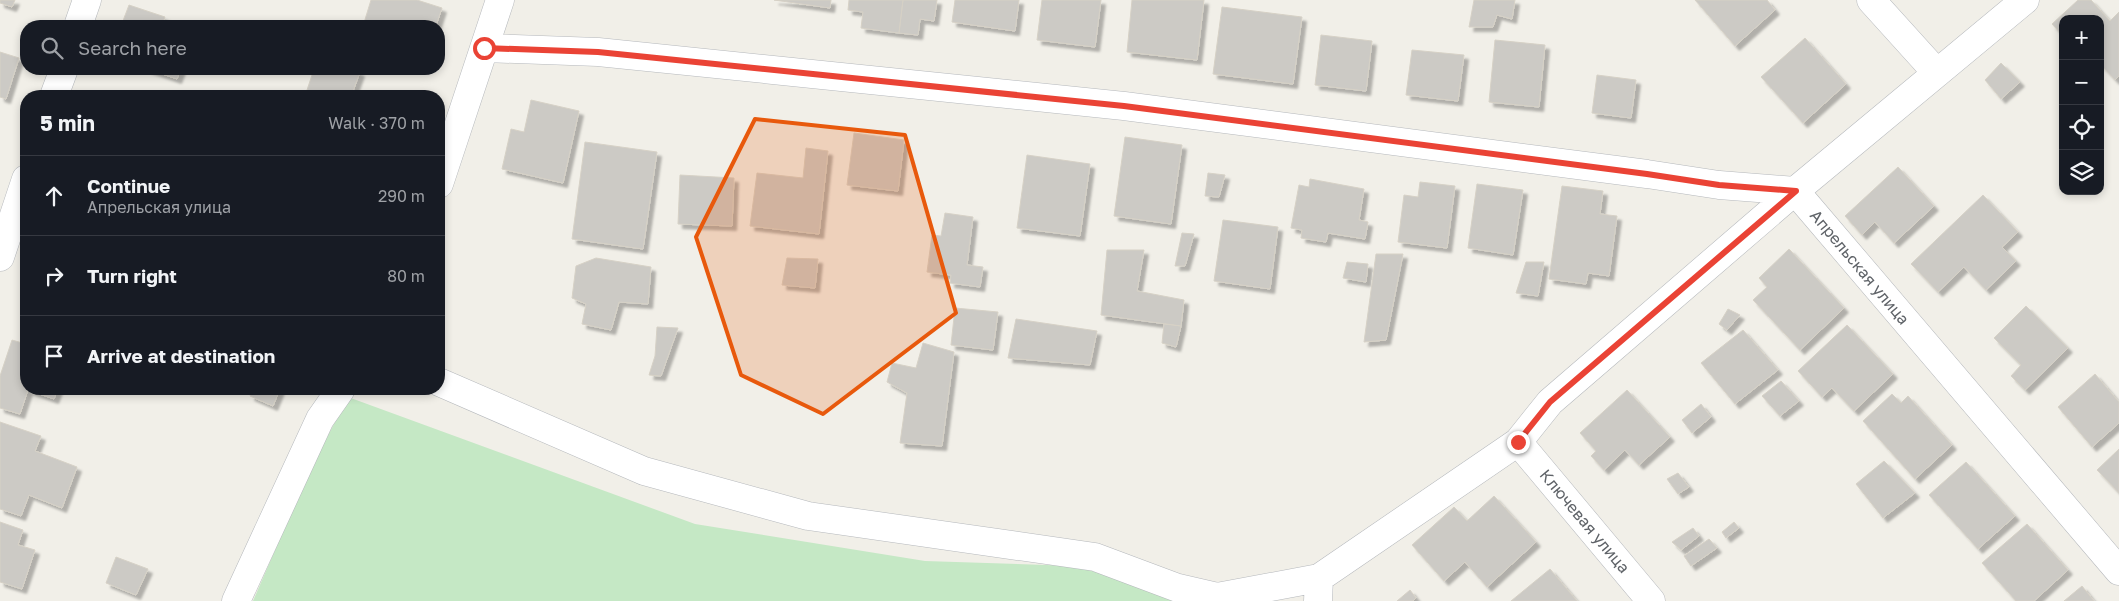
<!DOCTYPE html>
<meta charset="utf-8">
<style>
:root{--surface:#171b24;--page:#242831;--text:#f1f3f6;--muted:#9ea1a6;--line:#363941}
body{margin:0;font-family:"Golos Text",sans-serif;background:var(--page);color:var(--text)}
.controls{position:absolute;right:15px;top:15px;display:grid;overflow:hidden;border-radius:10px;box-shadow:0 2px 8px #0003}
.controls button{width:45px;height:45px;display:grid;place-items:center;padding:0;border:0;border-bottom:1px solid var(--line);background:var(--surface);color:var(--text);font:25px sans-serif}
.stop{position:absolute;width:15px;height:15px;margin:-11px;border:4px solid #ea4335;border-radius:50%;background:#fff}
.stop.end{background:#ea4335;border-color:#fff;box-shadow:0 1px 5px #0008}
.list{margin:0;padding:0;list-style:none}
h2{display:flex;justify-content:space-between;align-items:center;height:65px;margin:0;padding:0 20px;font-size:21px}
h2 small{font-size:16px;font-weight:400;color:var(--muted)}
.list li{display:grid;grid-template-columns:32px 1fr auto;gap:15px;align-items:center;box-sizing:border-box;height:80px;padding:0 20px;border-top:1px solid var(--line)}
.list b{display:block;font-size:19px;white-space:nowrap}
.list p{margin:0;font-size:16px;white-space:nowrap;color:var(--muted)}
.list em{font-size:16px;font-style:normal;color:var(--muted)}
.icon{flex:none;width:28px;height:28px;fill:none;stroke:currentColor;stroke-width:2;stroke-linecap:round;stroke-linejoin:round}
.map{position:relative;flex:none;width:2119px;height:601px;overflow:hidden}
.search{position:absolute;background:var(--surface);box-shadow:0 2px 8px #0003;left:20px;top:20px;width:425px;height:55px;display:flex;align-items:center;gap:12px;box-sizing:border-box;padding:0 18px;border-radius:20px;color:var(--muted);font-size:19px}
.panel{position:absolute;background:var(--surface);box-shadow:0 2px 8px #0003;left:20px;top:90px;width:425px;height:305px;border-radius:20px}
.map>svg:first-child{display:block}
</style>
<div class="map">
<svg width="2119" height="601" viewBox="0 0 2119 601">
<defs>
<filter id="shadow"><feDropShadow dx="4.5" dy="4.5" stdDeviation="1" flood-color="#0004"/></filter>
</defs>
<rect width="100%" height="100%" fill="#f1efe8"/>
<path fill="#c5e8c5" d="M348 397 695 524 925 561 1075 566 1194 601H253L308 474Z"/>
<path fill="#cccac5" stroke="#d6d1c6" filter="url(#shadow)" d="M0 0H15L12 7 0 3Z
M371 0H417L442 8 436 26H363Z
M774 0H831L830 8Z
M849 0H903L899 33 861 28 863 12 848 10Z
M903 0H937L934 21 920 19 918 35 899 33Z
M955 0H1019L1015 31 952 22Z
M1042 0H1101L1095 47 1037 40Z
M1132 0H1204L1197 60 1127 52Z
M1474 0H1515L1512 19 1497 15 1493 27H1469Z
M1695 0H1767L1775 10 1735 46Z
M2078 0H2091L2110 21 2119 12V76L2115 80 2100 64V19H2063V36L2052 24Z
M129 5 165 17 163 22 176 26H121Z
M1222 7 1302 17 1293 84 1213 74Z
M1321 35 1372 41 1366 91 1315 85Z
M1805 38 1846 84 1803 123 1761 77Z
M1495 40 1545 45 1539 107 1489 102Z
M1412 50 1464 55 1458 101 1406 95Z
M0 52 19 58 6 99 0 97Z
M2001 63 2020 82 2001 99 1985 80Z
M147 69H181L177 79Z
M314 69H351L360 72 352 94 359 96H305Z
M1597 75 1636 80 1631 118 1592 113Z
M531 100 579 111 563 183 502 169 511 129 524 132Z
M854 133 904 140 898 191 847 185Z
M1125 137 1182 145 1171 224 1114 216Z
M585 142 657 152 643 249 572 239Z
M806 148 828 151 819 234 750 226 757 173 803 178Z
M1027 155 1090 164 1080 236 1017 228Z
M1898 167 1934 206 1894 243 1875 222 1862 235 1845 216Z
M1208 173 1225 175 1219 197 1205 196Z
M680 175 734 178 732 226 678 224Z
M1310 179 1364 189 1359 220 1368 222 1365 239 1328 233 1326 242 1301 238 1302 230 1291 228 1299 185 1309 187Z
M1420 182 1455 186 1447 248 1398 242 1404 195 1418 197Z
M1477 184 1523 190 1513 255 1468 248Z
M1562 186 1603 191 1600 214 1617 216 1609 276 1588 273 1586 284 1549 279Z
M1983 195 2018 232 2002 247 2016 261 1986 290 1964 267 1938 292 1911 264Z
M945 213 973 217 967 265 983 267 980 287 950 283 951 275 927 272 932 235 941 236Z
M1223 220 1278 227 1270 289 1214 281Z
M1182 233 1194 234 1185 266H1175Z
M1789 249 1844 308 1800 350 1753 300 1767 287 1759 278Z
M1107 250H1144L1137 291 1184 300 1181 326 1101 315Z
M1376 254H1403L1386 340 1364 342Z
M596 258 651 267 648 304 619 302 611 330 582 324 586 304 572 298 576 266Z
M787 258 818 259 815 288 782 285Z
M1347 262 1368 264 1366 282 1343 278Z
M1526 262H1544L1538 296 1516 293Z
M2026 306 2068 348 2025 390 2011 376 2021 365 1994 338Z
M955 308 998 312 993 350 951 345Z
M1728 309 1740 315 1727 330 1719 324Z
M1016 319 1097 331 1090 365 1008 358Z
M1164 324 1181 326 1176 347 1162 343Z
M1847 325 1893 374 1854 411 1832 388 1822 397 1798 371Z
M657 327 678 328 661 376 649 375 655 356Z
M1743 330 1778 370 1735 404 1701 363Z
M12 340 26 344V389H58L54 399 28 390 20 414 0 408V376Z
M923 343 954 352 942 446 900 443 907 393 887 382 892 363 916 368Z
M2095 374 2119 402V423L2092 447 2058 407Z
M1781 381 1799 401 1780 416 1762 396Z
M253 389H280L273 406 250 396Z
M1627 390 1670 437 1639 465 1625 450 1604 470 1591 456 1596 451 1580 433Z
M1892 394 1901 403 1908 396 1952 445 1915 479 1863 421Z
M1701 404 1711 417 1692 433 1682 420Z
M0 422 41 436 35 451 77 467 62 508 29 495 21 516 0 509Z
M2119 449V493L2097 470Z
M1884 461 1915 493 1883 518 1856 484Z
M1966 462 2015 516 1978 549 1929 495Z
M1678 473 1689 487 1678 494 1667 479Z
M1494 496 1536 542 1487 587 1465 562 1444 581 1412 545 1454 507 1467 521Z
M0 522 23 530 18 545 35 550 22 589 0 582Z
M1734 522 1739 528 1726 538 1722 532Z
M2027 524 2068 570 2034 601H2016L1982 563Z
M1693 528 1699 536 1681 550 1672 542Z
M1709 539 1717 548 1691 566 1684 556Z
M116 557 148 569 136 595 106 583Z
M1550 569 1577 601H1511Z
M2082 586 2094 601H2064Z
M1410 590 1416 598 1413 601H1397Z"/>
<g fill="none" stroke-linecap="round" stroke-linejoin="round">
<g stroke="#b5b8bc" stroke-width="29">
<path id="minor" d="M1871 0 1937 73
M78 26 87 0
M484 48 598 52 1124 106 1647 174 1719 185 1795 191 2119 571
M54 96 64 69
M439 184 500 0
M0 257 26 179
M439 382 644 471 808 516 1095 557 1178 588 1217 597 1319 578
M1518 442 1651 601
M236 601 320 419 341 389
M1318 601 1319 578 1518 442 1550 402 1795 191 2025 0"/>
</g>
<use href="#minor" stroke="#fff" stroke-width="28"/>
</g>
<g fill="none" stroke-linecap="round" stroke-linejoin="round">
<path stroke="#ea4335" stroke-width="6" d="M484 48 598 52 1124 106 1647 174 1719 185 1796 191 1550 402 1518 442"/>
</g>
<path fill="#e8590c" fill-opacity="0.2" stroke="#e8590c" stroke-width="4" stroke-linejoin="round" d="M755 119 905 135 956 313 823 414 741 375 696 237Z"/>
<g text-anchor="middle" stroke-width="4.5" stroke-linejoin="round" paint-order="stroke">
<g font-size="16" fill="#5f6368" stroke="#fff">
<text transform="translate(1860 267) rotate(50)" y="6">Апрельская улица</text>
<text transform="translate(1585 521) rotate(50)" y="6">Ключевая улица</text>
</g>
</g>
</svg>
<div class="controls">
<button>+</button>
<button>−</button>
<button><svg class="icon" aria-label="locate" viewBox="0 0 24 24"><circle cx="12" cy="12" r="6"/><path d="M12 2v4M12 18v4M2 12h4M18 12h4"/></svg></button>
<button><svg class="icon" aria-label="layers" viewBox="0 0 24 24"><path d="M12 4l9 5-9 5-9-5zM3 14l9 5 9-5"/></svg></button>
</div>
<div class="stop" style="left:484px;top:48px"></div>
<div class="stop end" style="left:1518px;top:442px"></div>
<div class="search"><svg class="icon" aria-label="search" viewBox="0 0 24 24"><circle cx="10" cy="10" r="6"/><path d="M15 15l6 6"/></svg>Search here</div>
<section class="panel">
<h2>5 min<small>Walk · 370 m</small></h2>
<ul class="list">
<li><svg class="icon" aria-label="ahead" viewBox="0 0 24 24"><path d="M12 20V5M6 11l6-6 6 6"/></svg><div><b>Continue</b><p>Апрельская улица</p></div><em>290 m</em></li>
<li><svg class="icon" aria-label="right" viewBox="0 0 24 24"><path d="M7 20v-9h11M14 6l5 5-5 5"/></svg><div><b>Turn right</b></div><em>80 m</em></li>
<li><svg class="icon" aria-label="arrive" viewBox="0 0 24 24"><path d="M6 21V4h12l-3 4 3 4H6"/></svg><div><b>Arrive at destination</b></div></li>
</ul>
</section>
</div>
